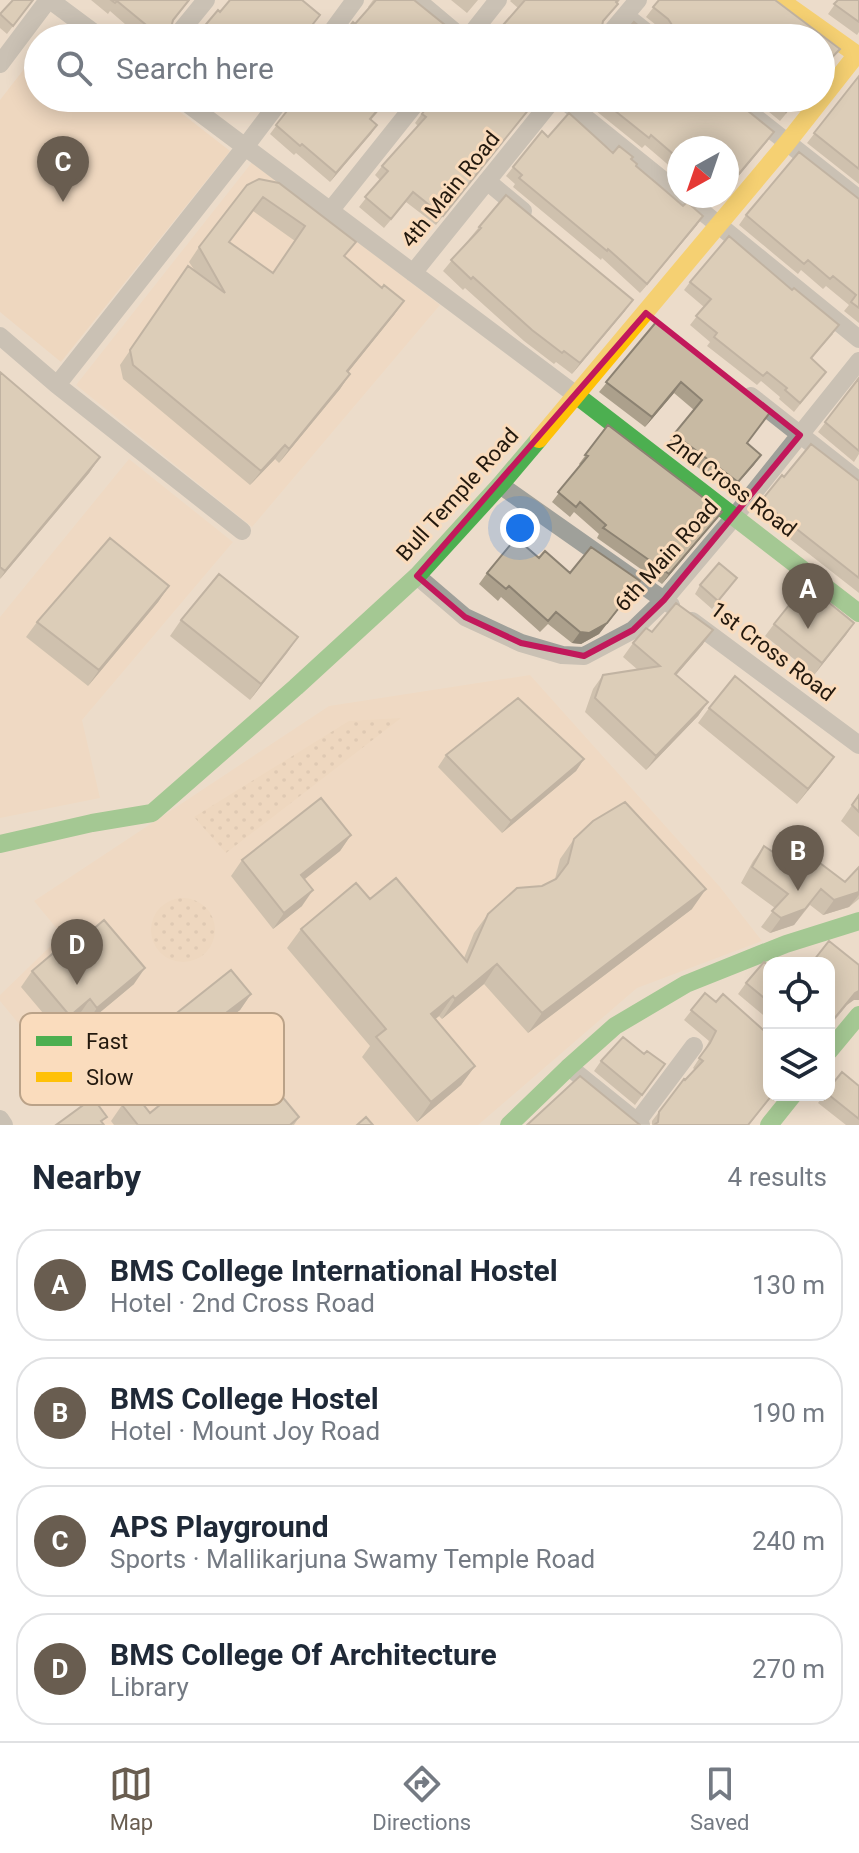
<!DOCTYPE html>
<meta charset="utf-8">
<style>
:root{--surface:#fff;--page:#f2f2f3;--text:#1f2937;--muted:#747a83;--line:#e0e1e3;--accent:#695d50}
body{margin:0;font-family:Roboto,sans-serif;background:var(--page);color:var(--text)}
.controls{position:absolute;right:24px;bottom:24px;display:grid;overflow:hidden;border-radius:16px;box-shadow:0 4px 20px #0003}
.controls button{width:72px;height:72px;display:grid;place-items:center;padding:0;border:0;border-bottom:2px solid var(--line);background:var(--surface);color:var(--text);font:40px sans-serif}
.compass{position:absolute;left:667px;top:136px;width:72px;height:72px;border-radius:50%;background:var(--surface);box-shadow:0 4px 20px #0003;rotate:220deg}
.you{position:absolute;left:520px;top:528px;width:28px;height:28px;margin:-20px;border:6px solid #fff;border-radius:50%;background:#1a73e8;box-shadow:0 0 0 12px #1a73e833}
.badge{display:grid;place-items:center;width:52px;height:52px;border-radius:50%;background:var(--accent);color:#fff;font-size:26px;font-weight:700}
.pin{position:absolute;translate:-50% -66px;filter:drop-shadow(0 2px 4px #0008)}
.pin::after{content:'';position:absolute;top:42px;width:28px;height:24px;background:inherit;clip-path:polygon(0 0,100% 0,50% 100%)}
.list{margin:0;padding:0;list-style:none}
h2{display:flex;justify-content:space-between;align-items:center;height:104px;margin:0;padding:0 32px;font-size:34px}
h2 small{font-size:26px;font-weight:400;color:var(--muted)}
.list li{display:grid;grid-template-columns:52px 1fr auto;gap:24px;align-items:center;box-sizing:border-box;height:112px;margin:0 16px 16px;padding:0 16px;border:2px solid var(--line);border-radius:32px}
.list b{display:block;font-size:30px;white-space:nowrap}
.list p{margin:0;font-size:26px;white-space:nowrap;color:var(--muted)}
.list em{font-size:26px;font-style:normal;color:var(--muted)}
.icon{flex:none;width:44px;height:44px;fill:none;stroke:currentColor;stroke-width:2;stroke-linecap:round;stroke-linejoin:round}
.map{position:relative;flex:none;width:859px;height:1125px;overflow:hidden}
.search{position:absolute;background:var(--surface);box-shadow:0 4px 20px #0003;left:24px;right:24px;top:24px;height:88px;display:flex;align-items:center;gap:20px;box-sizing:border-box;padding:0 28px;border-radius:44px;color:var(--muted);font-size:30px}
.sheet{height:616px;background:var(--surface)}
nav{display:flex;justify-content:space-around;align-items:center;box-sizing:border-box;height:112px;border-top:2px solid var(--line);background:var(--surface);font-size:22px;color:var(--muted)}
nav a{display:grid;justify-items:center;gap:4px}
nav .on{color:var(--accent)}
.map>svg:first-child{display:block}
</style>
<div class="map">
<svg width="859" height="1125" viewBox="0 0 859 1125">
<defs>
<pattern id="park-dots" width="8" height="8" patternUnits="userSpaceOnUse" patternTransform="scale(2)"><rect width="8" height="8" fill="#f0d0b1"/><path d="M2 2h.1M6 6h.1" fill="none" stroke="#ceb297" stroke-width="1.8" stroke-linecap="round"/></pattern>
</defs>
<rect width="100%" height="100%" fill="#ecdccb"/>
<path fill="#f1d6ba" d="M253 161 440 305 252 527 76 385Z
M129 459 233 542 82 720 100 798 0 818V617Z
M530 675 720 887 762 941 637 988 478 1125H102L0 1001V995L62 935 34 901 329 706Z"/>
<path fill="#f0d0b1" d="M38 51V98H162L230 151 61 362 0 312V100Z"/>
<path fill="url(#park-dots)" d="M401 718 226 853 194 817 349 721Z
M151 930a32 32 0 1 1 64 0a32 32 0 1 1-64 0Z"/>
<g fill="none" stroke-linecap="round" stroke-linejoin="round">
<path stroke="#9fa09a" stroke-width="18" d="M50 0 101 38
M417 0 462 38
M626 16 654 38
M175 38 206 0
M327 38 355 0
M468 38 498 0
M606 38 638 0
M0 64 48 0
M180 98 576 395
M561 98 679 193
M731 98 859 199
M487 181 523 211
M683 196 859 339
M330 211 420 98
M413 273 554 98
M0 336 57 385 242 531
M57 385 245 147 282 98
M751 396 859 481
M500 485 671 605
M417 576 465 617 521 643 562 655 584 656 633 630 664 600 735 516 859 361
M692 621 859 745
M569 1067 641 1125
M0 1119 4 1125
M637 1122 694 1046"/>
<path stroke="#4caf50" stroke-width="18" d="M576 395 859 613
M0 844 92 823 152 813 296 687 417 576 500 485 539 439
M829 1051 859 1015
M509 1125 569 1067 615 1026 686 984 786 944 859 921
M769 1125 793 1095"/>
<path stroke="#ffc107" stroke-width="18" d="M780 0 859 56
M539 439 787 143 857 54"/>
</g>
<path fill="#aca08c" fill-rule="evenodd" d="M33 0 7 34 0 28V14Z
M91 0H190L173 22 164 38H141L110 11 108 14Z
M373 0H414L445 25 436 38H340L355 24 369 8 368 7Z
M451 0H478L467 13Z
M511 0H620L603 23 596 38H502L497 34 518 8 510 1Z
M659 0H775L840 49 821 72V38H665V34L661 29 646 17Z
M838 0H859V32L857 35 828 14Z
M320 15 303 38H195L202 29Z
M859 76V184L807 143Z
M234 98H256L247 109Z
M313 98H398L392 105 387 101 371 120 377 125 330 182 296 153 294 155 270 134 294 102 303 110Z
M433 98H538L436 225 406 202 384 228 359 207 380 180 375 175 382 166 418 126 415 123Z
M580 98H732L774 132 727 190V148H679V174L645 145 642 148Z
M752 98H799L780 121Z
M548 137 613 153 631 159 636 166 697 225 640 293 602 258 601 260 513 187 515 184 506 176 513 167Z
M259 179 346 257 382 288 404 301 394 315 348 372 350 374 340 389 279 463 275 459 250 485 123 379 120 365 188 266 195 271 189 262 199 247ZM253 211 295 241 273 273 229 242Z
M705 196H722L715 204Z
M859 199V323L844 311 849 305 826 286 823 289 801 270 798 274 739 225 746 215Z
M479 227 625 311 572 374 556 362 554 364 524 341 465 288 463 290 443 271Z
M690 282 833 334 811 359 826 372 794 412 779 399 780 397 761 381 757 385 707 346 710 342 690 325 704 307 684 290Z
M657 321 747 443 761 455 730 492 667 444 694 410 674 393 645 427 599 392Z
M0 372 100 457 89 473 0 579Z
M859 378V454L854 462 818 432Z
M608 425 722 512 662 584 597 538 599 534 574 512 570 517 552 502 580 465 579 464Z
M784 477 859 481V593L754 511 761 501Z
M539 558 570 573 632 592 599 634 581 644 572 643 548 624 540 632 501 597 498 601 479 584 487 573Z
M700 585 731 586 712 609 695 594Z
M169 586 158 602 88 686 26 637 37 622Z
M181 620 298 637 250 700 170 636Z
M854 623 814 675 765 636 774 624Z
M652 632 703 644 676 675 708 702 698 716 646 770 585 712 593 689 603 675 638 670 623 657 633 643Z
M709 708 823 772 797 804 698 723Z
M446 755 584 759 576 771 502 833 438 767Z
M859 795V837L841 821Z
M351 835 340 851 304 879 302 906 273 929 231 876 242 860Z
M574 839 692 909 528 1033 484 984 442 1019 439 1016 435 1019 475 1066 461 1085 417 1122 362 1057 370 1046 287 948 301 929 370 899 464 958 474 933 488 914 555 879 560 859Z
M764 846 789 863 845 882 859 867V899L849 907 823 915 810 905 794 925 770 933 761 927 775 908 741 883 753 861Z
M62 956 134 984 86 1024 79 1015 59 1032 21 987 32 971Z
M769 966V1020L738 994 746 983Z
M705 993 769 1095H773L749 1125H652V1121L684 1079 685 1080 695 1070 693 1068 704 1051 709 1041 684 1020Z
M251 994 240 1010 115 1105 99 1082 110 1066Z
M644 1054 665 1064 635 1105 594 1071 601 1061Z
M859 1086V1125H846L818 1103 824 1095H829Z
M122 1105 150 1113 299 1117 294 1125H114L111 1121Z"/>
<path fill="#8c8272" d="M377 125 371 134 330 182 336 173Z
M774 132 767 142 727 190V188Z
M703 216 697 225 640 293 647 284Z
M633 300 625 311 572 374 580 363Z
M404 301 394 315 337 386 347 371Z
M350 374 340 389 279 463 289 449Z
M681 382 674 393 645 427 652 417Z
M285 445 275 459 250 485 261 471Z
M761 455 754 465 730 492 738 482Z
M100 457 89 473 0 579 5 571Z
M722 512 715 521 662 584 669 574Z
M640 581 599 634 581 644 572 643 580 632Z
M169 586 158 602 88 686 99 670Z
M854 623 846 635 814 675 822 663Z
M713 630 703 644 665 688 675 674Z
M298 637 287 653 250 700 261 684Z
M708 702 698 716 646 770 656 756Z
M834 757 823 772 797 804 808 789Z
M584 759 576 771 502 833 511 821Z
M351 835 340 851 290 891 301 875Z
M706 889 692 909 528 1033 542 1013Z
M821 889 794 925 770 933 781 918Z
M313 890 302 906 273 929 284 913Z
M859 892V895L849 907 823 915 834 900Z
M497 964 484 984 442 1019 455 999Z
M145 968 134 984 86 1024 97 1008Z
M859 991V1000H854L847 1005 829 1027 855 993Z
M251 994 240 1010 115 1105 126 1089Z
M453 996 439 1016 418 1034 431 1014Z
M90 999 79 1015 59 1032 70 1016Z
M475 1066 461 1085 417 1122 431 1102Z"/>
<path fill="#c8baa3" stroke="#8c8272" stroke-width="2" fill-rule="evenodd" d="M13 0H33L13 26 0 14Z
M111 0H189L173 20 171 28 162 38 117 1 115 3Z
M230 0H302L320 15 302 38H198L204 31 202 29 218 10 220 12Z
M376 0H414L445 25 434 38H374L369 34 366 38H340L353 22 355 24Z
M525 0H618L616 2 618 4 603 21 601 31 595 38H521L504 24Z
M659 0H775L840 49 821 69V38H667L671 35 672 25 668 19 653 7Z
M838 0H859V22L834 4Z
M634 22 654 38H618L622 36Z
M859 76V169L814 133Z
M313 98H388L370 119 377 125 336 173 302 144 300 146 276 125 294 102 303 110Z
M433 98H538L443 216 413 192 391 219 365 197 388 171 382 166 426 117 422 114Z
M599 98H732L774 132 727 188V148H679V159L651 135 649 138Z
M771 98H798L786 112Z
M569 113 613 153 619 146 633 157 631 159 637 164 636 166 661 187 683 206 687 202 703 216 647 284 608 249 607 251 519 178 522 175 513 167 542 131 548 137Z
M799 152 859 199V308L851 302 856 295 833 276 830 279 808 260 804 264 746 215Z
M259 179 279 183 356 242 344 256 382 288 384 285 404 301 347 371 350 374 289 449 285 445 261 471 133 365 130 350 188 266 225 293 199 247 247 185ZM263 197 305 226 273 273 229 242Z
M506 195 633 300 580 363 564 351 562 353 532 330 473 277 471 279 451 260 481 228 479 227Z
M729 236 792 290 794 288 839 325 811 358 826 372 800 403 785 390 787 388 767 372 763 376 714 337 717 333 696 316 711 299 690 282Z
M657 321 771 411 747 443 761 455 738 482 674 434 702 400 681 382 652 417 606 382Z
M0 372 100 457 5 571 0 567Z
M859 378V451L825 422Z
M608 425 722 512 669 574 605 529 603 528 606 525 580 502 576 507 558 492 588 456 585 455Z
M811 444 859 481V578L761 501 782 475 784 477Z
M110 538 169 586 99 670 37 622Z
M516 538 539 558 545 551 570 573 591 547 640 581 607 623 589 633 580 632 556 612 548 621 509 586 506 589 487 573Z
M719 563 737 578 718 601 700 585Z
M219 574 298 637 261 684 181 620Z
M806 584 854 623 822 663 774 624Z
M676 603 713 630 675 674 708 702 656 756 595 698 603 675 660 666 633 643 646 628 652 632Z
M735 676 834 757 808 789 709 708Z
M518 698 584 759 511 821 446 755Z
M859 795V812L852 805Z
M321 798 351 835 301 875 313 890 284 913 242 860Z
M625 802 706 889 542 1013 497 964 455 999 453 996 431 1014 475 1066 431 1102 376 1037 386 1029 301 929 356 883 370 899 396 878 467 962 488 914 517 888 542 886 556 879 568 863 574 839 593 821Z
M764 846 789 863 800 848 845 882 859 867V892L834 900 821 889 805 909 781 918 772 911 788 894 752 867Z
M104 920 145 968 97 1008 90 999 70 1016 32 971 57 950 62 956Z
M829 941 859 965V991L855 993 829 1025V963H818L814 960Z
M764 962 769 966V1002L746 983Z
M231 970 251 994 126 1089 110 1066Z
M705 993 716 1002 723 994 769 1035V1095H772L748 1125H654L658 1122 659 1112 684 1079 685 1080 703 1061 699 1058 710 1043 716 1031 691 1010Z
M623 1037 644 1054 647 1051 665 1064 642 1095 601 1061Z
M237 1042 299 1117 290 1125H138L122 1105 135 1094 150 1113Z
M842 1072 859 1086V1119L829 1095V1088Z
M580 1076 640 1125H641H527Z
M93 1098 107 1117 101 1121 104 1125H56Z
M366 1117 373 1125H357Z"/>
<path d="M0 0H859V1125H0ZM646 313 800 435 664 600 633 630 584 656 521 643 465 617 417 576Z" fill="#ecdccb" fill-opacity=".55" fill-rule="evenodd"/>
<path fill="none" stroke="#c2185b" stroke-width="6" stroke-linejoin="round" d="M646 313 800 435 664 600 633 630 584 656 521 643 465 617 417 576Z"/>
<g text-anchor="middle" stroke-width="6" stroke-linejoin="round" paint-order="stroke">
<g font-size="22" fill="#23190e" stroke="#fadcbd">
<text transform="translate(450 189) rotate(-51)" y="8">4th Main Road</text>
<text transform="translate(732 485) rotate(37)" y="8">2nd Cross Road</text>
<text transform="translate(457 494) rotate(-48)" y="8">Bull Temple Road</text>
<text transform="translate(666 555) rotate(-48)" y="8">6th Main Road</text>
<text transform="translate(773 651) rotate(37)" y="8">1st Cross Road</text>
</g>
</g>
<rect x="20" y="1013" width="264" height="92" rx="12" fill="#fadcbd" stroke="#baa288" stroke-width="2"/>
<rect x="36" y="1036" width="36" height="10" fill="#4caf50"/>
<rect x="36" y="1072" width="36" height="10" fill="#ffc107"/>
<g font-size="22" fill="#23190e">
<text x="86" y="1049">Fast</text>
<text x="86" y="1085">Slow</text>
</g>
</svg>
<div class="controls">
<button><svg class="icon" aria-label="locate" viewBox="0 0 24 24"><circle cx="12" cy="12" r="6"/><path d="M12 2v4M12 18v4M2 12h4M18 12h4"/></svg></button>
<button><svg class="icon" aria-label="layers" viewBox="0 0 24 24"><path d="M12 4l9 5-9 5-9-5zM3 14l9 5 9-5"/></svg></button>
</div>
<svg class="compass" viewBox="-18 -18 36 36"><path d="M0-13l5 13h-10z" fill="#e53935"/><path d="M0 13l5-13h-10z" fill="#747a83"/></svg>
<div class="you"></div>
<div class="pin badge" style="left:808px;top:629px">A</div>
<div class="pin badge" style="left:798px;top:891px">B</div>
<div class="pin badge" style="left:63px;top:202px">C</div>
<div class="pin badge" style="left:77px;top:985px">D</div>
<div class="search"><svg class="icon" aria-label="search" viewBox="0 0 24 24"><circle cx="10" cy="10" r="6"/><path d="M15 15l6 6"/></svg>Search here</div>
</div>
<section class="sheet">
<h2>Nearby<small>4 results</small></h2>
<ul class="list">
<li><span class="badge">A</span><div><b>BMS College International Hostel</b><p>Hotel · 2nd Cross Road</p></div><em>130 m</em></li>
<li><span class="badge">B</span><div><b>BMS College Hostel</b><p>Hotel · Mount Joy Road</p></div><em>190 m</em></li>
<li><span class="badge">C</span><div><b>APS Playground</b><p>Sports · Mallikarjuna Swamy Temple Road</p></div><em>240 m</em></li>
<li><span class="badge">D</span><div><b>BMS College Of Architecture</b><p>Library</p></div><em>270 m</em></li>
</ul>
</section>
<nav>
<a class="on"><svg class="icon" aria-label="map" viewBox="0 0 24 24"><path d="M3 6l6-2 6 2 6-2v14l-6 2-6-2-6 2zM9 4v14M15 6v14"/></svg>Map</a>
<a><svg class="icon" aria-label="directions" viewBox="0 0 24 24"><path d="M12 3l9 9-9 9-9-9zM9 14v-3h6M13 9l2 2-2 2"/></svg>Directions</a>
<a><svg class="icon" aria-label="saved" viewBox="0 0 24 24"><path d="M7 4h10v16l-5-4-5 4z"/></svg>Saved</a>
</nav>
